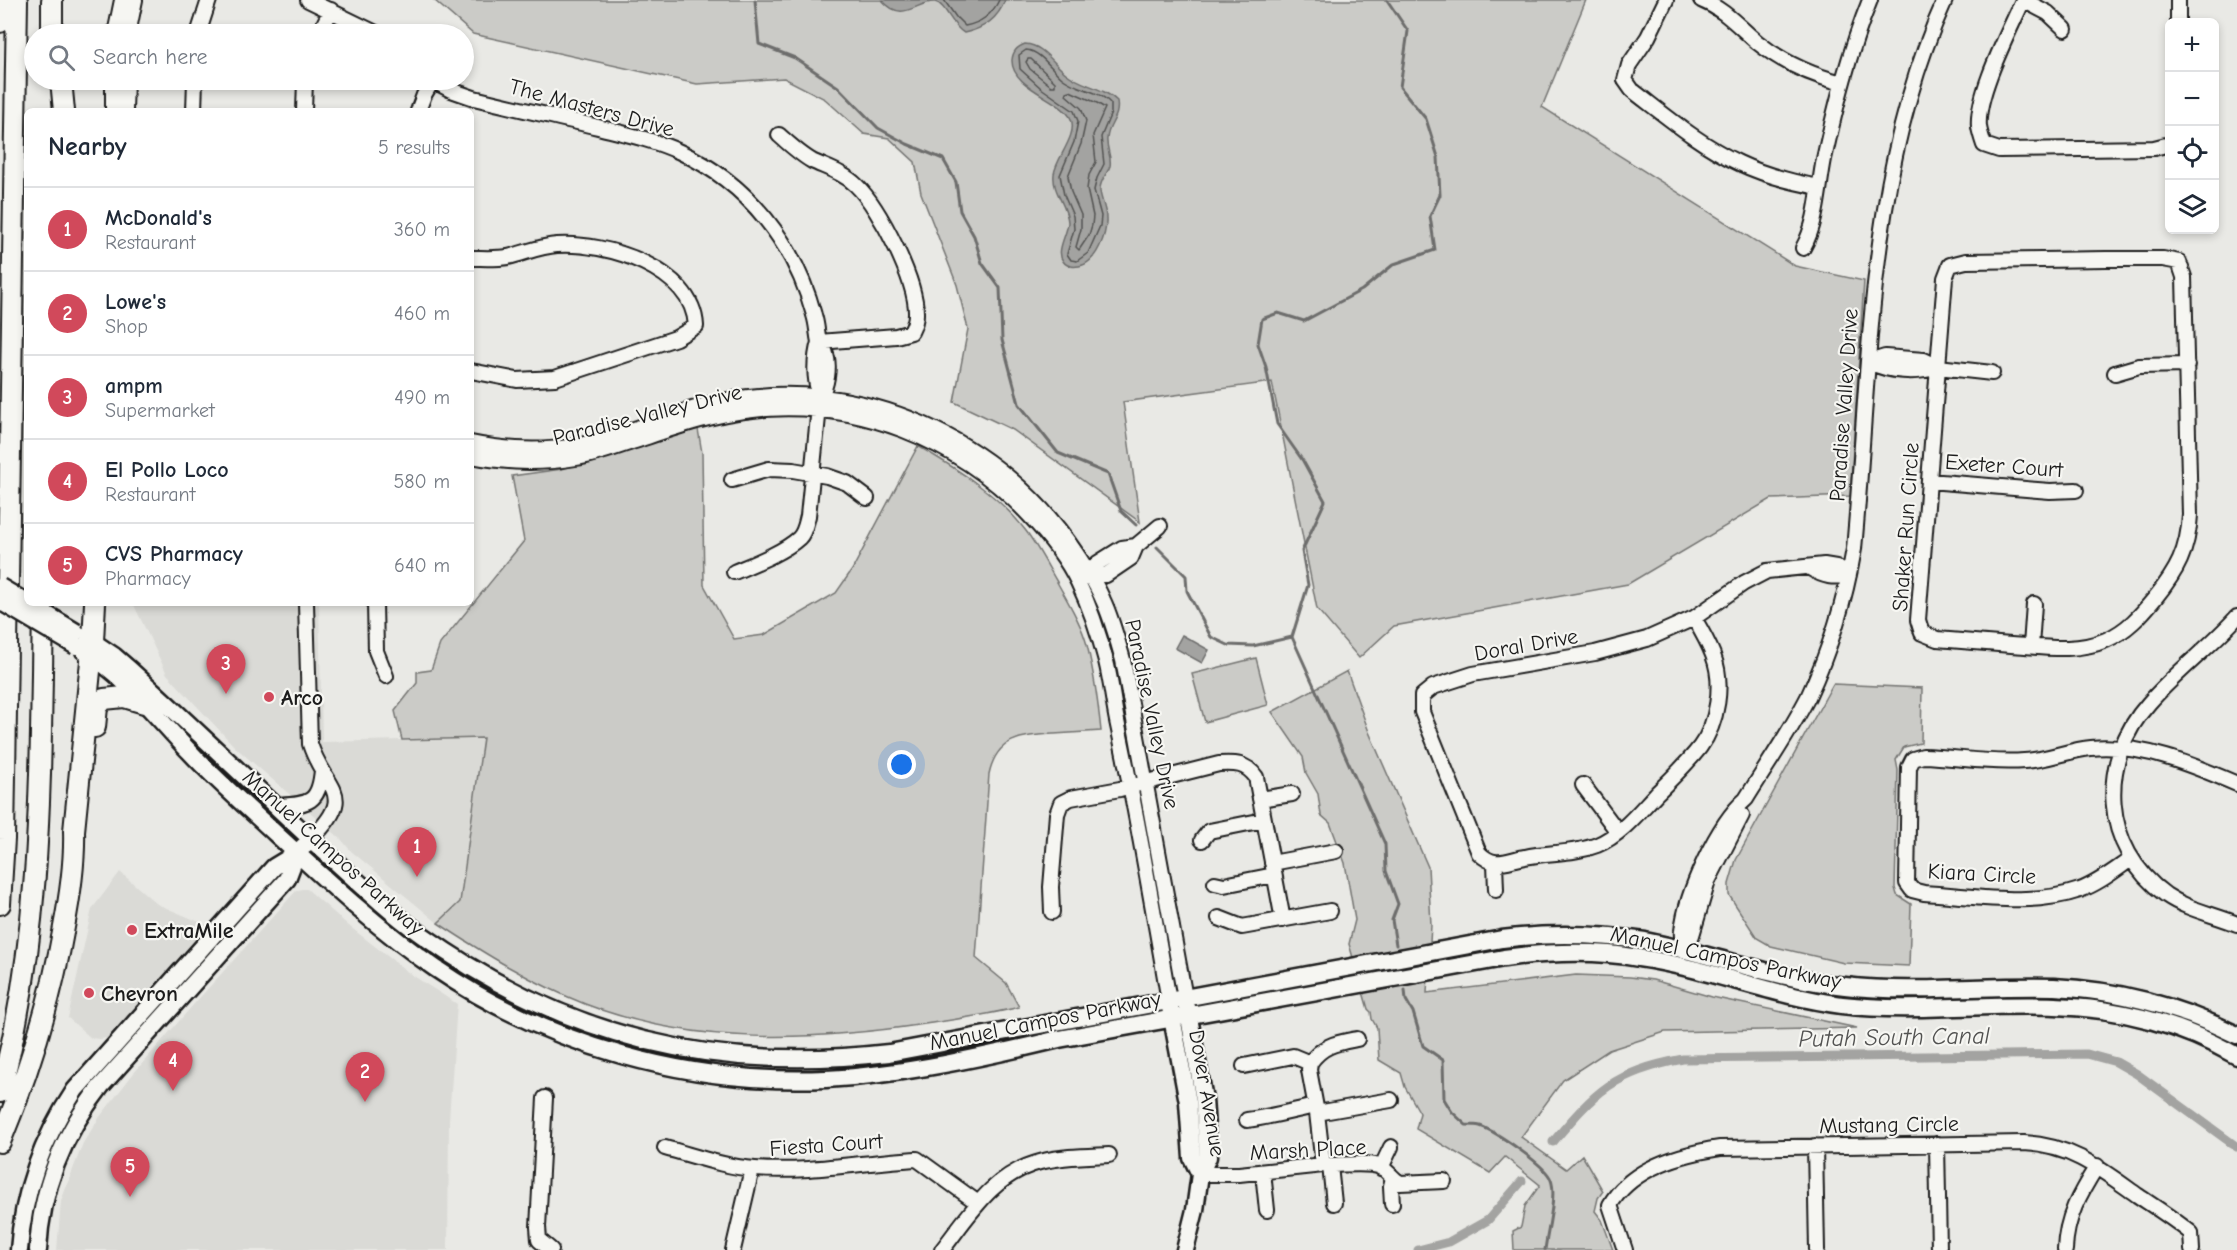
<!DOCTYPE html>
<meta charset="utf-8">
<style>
:root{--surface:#fff;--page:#f6f6f7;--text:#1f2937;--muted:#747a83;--line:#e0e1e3;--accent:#d1495b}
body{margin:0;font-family:"Comic Neue",sans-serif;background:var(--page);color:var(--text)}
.controls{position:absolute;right:18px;top:18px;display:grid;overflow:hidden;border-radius:9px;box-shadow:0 3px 9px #0003}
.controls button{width:54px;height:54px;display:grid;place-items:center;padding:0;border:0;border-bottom:2px solid var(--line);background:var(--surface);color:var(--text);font:30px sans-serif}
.you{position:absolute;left:902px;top:765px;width:21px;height:21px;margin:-15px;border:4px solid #fff;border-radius:50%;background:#1a73e8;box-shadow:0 0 0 9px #1a73e833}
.badge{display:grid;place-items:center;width:39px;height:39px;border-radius:50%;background:var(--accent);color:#fff;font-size:20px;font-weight:700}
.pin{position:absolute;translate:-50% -50px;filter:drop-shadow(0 2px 3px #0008)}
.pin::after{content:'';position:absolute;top:32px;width:21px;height:18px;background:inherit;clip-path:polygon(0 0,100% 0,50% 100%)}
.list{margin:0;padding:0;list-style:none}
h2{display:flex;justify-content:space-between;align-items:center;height:78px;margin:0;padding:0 24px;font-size:26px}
h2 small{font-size:20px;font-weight:400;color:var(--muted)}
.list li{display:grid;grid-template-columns:39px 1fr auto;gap:18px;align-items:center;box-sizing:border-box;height:84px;padding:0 24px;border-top:2px solid var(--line)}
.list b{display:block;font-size:22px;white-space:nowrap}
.list p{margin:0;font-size:20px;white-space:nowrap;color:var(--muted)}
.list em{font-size:20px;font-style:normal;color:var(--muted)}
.icon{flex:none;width:33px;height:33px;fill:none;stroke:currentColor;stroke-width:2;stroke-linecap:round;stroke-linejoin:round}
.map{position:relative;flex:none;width:2237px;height:1250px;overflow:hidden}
.search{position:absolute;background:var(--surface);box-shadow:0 3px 9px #0003;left:24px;top:24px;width:450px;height:66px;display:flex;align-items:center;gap:15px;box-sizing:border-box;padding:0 21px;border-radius:33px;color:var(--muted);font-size:22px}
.panel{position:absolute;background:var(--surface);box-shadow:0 3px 9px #0003;left:24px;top:108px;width:450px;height:498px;border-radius:9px}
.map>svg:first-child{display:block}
</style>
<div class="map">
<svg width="2237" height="1250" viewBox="0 0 2237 1250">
<rect width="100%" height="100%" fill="#e9e9e5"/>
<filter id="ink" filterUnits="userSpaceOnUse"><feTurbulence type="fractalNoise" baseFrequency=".0167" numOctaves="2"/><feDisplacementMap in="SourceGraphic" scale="12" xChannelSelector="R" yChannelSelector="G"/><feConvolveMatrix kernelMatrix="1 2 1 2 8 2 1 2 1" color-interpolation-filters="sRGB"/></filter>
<g filter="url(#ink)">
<path fill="#dadad6" d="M133 603H319L322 742 483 738 460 902 438 923 351 851 340 838 235 747 167 674Z
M120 872 157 904 209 926 108 1038 99 1039 91 1038 68 1018 92 909Z
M302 889H307L349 926 409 973 457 1004 449 1120 448 1250H57L61 1201 83 1143 99 1118 133 1074 194 1004 296 891Z"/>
<path fill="#cbcbc7" stroke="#747472" stroke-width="1.5" d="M434 0H1586L1542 107 1795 266 1864 281 1850 496 1771 499 1628 584 1394 626 1359 658 1317 609 1272 382 1123 402 1140 522 1013 430 954 402 968 329 957 285 921 193 915 162 889 138 864 134 825 99 784 78 697 84 473 34Z
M698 429 702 453 704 585 734 639 764 635 836 593 852 570 918 446C957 469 998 494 1026 531 1038 547 1047 565 1057 582 1068 602 1081 623 1087 645 1094 673 1098 702 1101 731 1085 732 1069 733 1054 734 1021 736 997 737 989 774L976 958 1006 983 1019 1007C988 1015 957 1019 925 1024 812 1041 694 1046 585 1004 532 983 485 954 438 923L460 902 483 738 402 740 395 711 417 683V672L431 670 440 644 524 541 512 476 562 469Z
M1256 658 1268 705 1205 722 1192 674Z
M1347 671 1369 732 1428 867 1431 925 1427 993 1576 975 1630 977 1653 980 1712 997 1857 1028 1665 1032 1609 1050 1563 1080 1521 1137 1566 1169 1582 1155 1603 1191 1598 1198 1595 1211 1602 1220 1613 1250H1514L1513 1231 1521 1227 1525 1206 1540 1185 1505 1157 1490 1173 1416 1129 1420 1113 1405 1087 1401 1073 1379 1060 1377 1028 1372 1019 1371 1012 1368 1009 1349 944 1355 920 1345 863 1330 823 1321 815 1318 794 1306 773 1303 757 1272 712Z
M1833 684 1922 688 1921 743 1904 747 1896 760 1898 770 1895 888 1897 895 1911 904 1909 966 1844 963 1771 946 1757 938 1729 895V884L1736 860Z"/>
<path fill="#a3a3a1" stroke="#6d6d6c" stroke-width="1.5" d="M882 0H1005C998 19 983 29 964 33 952 27 946 4 935 2 918 0 903 25 882 0Z
M1025 44C1044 45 1053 64 1067 74 1082 86 1103 87 1117 101 1120 119 1108 123 1107 139 1106 148 1112 157 1110 166 1107 175 1099 181 1100 191 1101 200 1106 208 1106 218 1107 233 1097 263 1079 266 1073 267 1066 266 1063 261 1055 251 1068 233 1068 222 1067 205 1052 192 1054 174 1056 158 1078 135 1071 119 1062 99 1011 88 1012 60 1013 51 1017 47 1025 44Z
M1182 635 1209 650 1202 663 1175 648Z"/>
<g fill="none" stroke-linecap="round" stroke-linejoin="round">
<path stroke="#525251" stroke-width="1.5" d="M944 0 956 17 965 26C981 23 992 15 999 0
M1026 50C1041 51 1051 69 1062 78 1077 90 1100 90 1111 104V113L1101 137 1104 164 1097 178 1094 190 1101 216 1100 226 1088 253 1077 261 1071 260 1067 254 1074 229 1073 216 1064 195 1060 175 1074 142 1078 121 1074 111 1041 88 1020 69 1019 55Z
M1028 59H1031L1055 82V86H1051L1030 69 1026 62Z
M1070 91 1097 103 1105 108 1093 135 1096 162 1089 175 1087 189 1093 216 1092 225 1089 235 1079 250 1076 247 1081 229V215L1071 192 1068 176 1081 144 1086 121 1081 108 1066 95 1067 92Z"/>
<path stroke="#6d6d6c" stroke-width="3" d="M755 0 759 44 795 58 838 87 878 128 907 144 943 159 956 182 960 211 974 236 982 263 1000 288 1002 340 1019 404 1058 453 1108 474 1121 511 1136 525
M1387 0 1408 31 1400 87 1426 119 1438 157 1440 195 1430 216 1435 250 1394 264 1362 290 1304 321 1278 313 1262 319 1258 344 1266 367 1277 424 1303 461 1325 501 1302 551 1308 585 1292 637 1385 844 1386 871 1398 904 1392 920 1396 945
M1157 547 1186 576 1187 591 1211 637 1228 645 1253 646 1292 637
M1405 990 1406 1000 1413 1012 1423 1046 1443 1060 1444 1099 1452 1112 1466 1125C1471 1125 1476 1125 1480 1126 1495 1131 1547 1166 1551 1180 1557 1196 1547 1232 1545 1250"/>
<path stroke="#a3a3a1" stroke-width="9" d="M1553 1142C1596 1091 1614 1072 1683 1059L2087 1054 2116 1062 2137 1074 2237 1147
M1418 1250 1449 1242 1488 1220 1522 1181"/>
<g stroke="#1c1c1c" stroke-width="18">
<path id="minor" d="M308 0 378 34
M1666 0 1648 37 1629 65 1625 80 1632 90C1666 116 1700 145 1739 163 1764 175 1791 182 1819 187
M1701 0C1724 9 1738 26 1757 42 1782 62 1811 75 1842 83
M2023 0C2009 32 1976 94 1979 127 1980 133 1982 139 1984 145L1999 150 2154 148 2170 144
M2023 0 2048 13 2065 29
M2178 0V22
M115 34 122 0
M128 34 135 0
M198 34 209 0
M319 34 331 10
M432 80 451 90 474 98C515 108 556 117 598 127 626 134 654 140 680 152 748 183 795 244 814 315 817 324 817 333 819 342 821 346 825 349 826 354 830 367 827 386 820 397L808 516C806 523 805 532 799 538 784 552 753 564 734 572
M113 111V80
M125 111 126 80
M194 111 195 80
M304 111 305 80
M418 111 424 95 433 80
M779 135C789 144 800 154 812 161 827 168 844 173 856 185 880 208 917 282 916 314 916 321 914 326 911 332L896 336 819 342
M1803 248C1818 221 1818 189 1824 159 1836 105 1849 52 1870 0
M471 258C483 258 496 259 508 257 525 253 540 246 557 245 606 242 693 268 696 326L676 338 555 378 517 380 471 371
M2106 259H2163L2179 262 2184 277 2190 515C2188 551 2177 571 2155 598 2141 615 2127 631 2106 640 2076 653 2043 647 2011 645 1986 643 1962 641 1937 639L1922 633 1918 620 1945 278 1950 265 1966 261Z
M819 342C814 360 814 379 820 397
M1869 362 1885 357 1924 360 1938 367 1992 373
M1869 362C1890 372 1916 374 1938 367
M2115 373 2139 366 2187 365
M471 443C505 450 540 452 575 446 625 437 672 411 722 401 859 374 1000 438 1076 553 1085 567 1096 583 1103 600 1112 619 1117 639 1123 660L1185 998
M471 456C506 463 541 464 576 458 596 455 616 447 635 441 674 428 712 414 753 410 857 399 958 439 1029 515 1048 535 1066 557 1078 582 1090 607 1099 634 1106 661 1111 681 1113 701 1117 721 1137 814 1153 908 1169 1001
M732 480 769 469 793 470 827 476 847 483 867 498
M1929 481 2050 491 2076 490
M1810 568C1824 577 1833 578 1849 575
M1089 575H1106L1131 558 1136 546 1160 526
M1085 578 1098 563 1122 548 1136 546
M306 603 310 744C325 791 359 792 311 839
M375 603 376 651 386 676
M2237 617C2210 647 2176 672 2149 703 2097 761 2101 848 2166 895 2188 910 2213 914 2237 924
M1694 618C1701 630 1708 642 1713 655 1724 683 1718 723 1700 747 1687 764 1671 779 1656 794 1639 812 1621 835 1597 845 1574 854 1550 852 1525 857 1506 860 1495 869 1479 853L1422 712V696L1433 687 1473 674 1595 653 1647 639 1694 618 1744 583 1767 571 1824 565 1836 567 1849 575
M2031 646 2034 604
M1583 785 1618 832
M1260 799 1292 794
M276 806C307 804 319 805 322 770
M1202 840 1209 831 1264 820
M2131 859C2115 870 2099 883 2080 890 2030 907 1975 896 1924 893L1912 890 1907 883 1909 767 1913 759 1923 756C1957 757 1991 764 2024 761 2047 760 2069 750 2091 748 2140 743 2193 765 2237 784
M1272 863 1336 851
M1495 863 1496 890
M1215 883 1224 885 1274 875
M1052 912 1051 887 1057 814 1061 803 1071 798 1120 789 1219 764C1235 763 1246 763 1256 777L1283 920
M1219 918 1242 927 1330 911
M1684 949C1683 943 1681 937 1682 931 1686 893 1717 824 1746 799 1767 765 1790 732 1808 697 1830 650 1845 601 1854 549 1871 365 1867 171 1945 0
M1683 951 1692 935 1708 881 1742 815
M1310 1063 1309 1070 1317 1113 1323 1165
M1310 1063C1322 1045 1337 1043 1357 1039
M1244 1066 1293 1056 1310 1063
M545 1098 538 1227 539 1240 551 1250
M1317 1113 1391 1100
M1247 1120C1270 1117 1292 1111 1315 1106
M1937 1144 1939 1250
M1815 1146 1817 1250
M665 1148C695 1156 725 1167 755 1169 810 1173 863 1162 917 1159L978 1203
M1330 1166 1334 1203
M1381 1168 1391 1147
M1263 1172 1267 1210
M1200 1174H1239L1323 1165C1339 1166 1368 1161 1381 1167 1388 1171 1393 1179 1400 1183L1444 1181
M1392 1204 1391 1186 1393 1178
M733 1250 752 1169
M942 1250C970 1214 993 1174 1040 1162 1062 1156 1087 1156 1109 1155
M1625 1250 1610 1205C1631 1168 1681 1154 1720 1148L2024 1143C2072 1146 2099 1168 2137 1195 2155 1207 2174 1219 2191 1233L2192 1250
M2065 1250C2066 1217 2080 1193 2097 1166"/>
</g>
<g stroke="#1c1c1c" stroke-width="21">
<path id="major" d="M84 636 114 656 129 669C192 726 253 785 315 843 350 874 383 907 422 935 566 1038 714 1073 889 1053L1502 939C1550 933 1597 934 1645 941 1712 954 1777 979 1845 986 1914 994 1984 985 2054 987 2118 990 2180 1007 2237 1035
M84 651C124 674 158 719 190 752 217 781 247 807 276 834 327 881 378 929 435 968 549 1046 688 1085 826 1079 902 1075 985 1057 1059 1039L1504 958C1549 952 1594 950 1639 958 1708 968 1773 996 1842 1005 1913 1013 1984 1003 2055 1006 2119 1008 2181 1024 2237 1056
M1170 1007 1188 1102 1192 1158 1200 1174
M19 1250C23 1192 43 1138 75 1090L274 867 297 853 304 846
M38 1250C41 1188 63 1134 101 1086L287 879 297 853
M1185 1250 1195 1210 1200 1174 1208 1157 1204 1099 1187 1007"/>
</g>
<g stroke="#1c1c1c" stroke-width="24">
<path id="highway" d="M0 22 2 0
M52 34V0
M61 80 64 111
M95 727 97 707 104 699 124 697 144 703
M0 904 4 839 17 0
M0 1092C43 934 40 771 43 609
M0 1142C29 1072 51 1001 64 927 70 896 75 863 74 831L93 641 95 603"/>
</g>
<use href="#minor" stroke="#f6f6f2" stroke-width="14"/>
<use href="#major" stroke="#f6f6f2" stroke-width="16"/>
<use href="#highway" stroke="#f6f6f2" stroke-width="20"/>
<g stroke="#1c1c1c" stroke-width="21" stroke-linecap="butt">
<path id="major-bridge" d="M0 587 27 603
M0 601 76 646
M28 603 76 632"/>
</g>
<use href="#major-bridge" stroke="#f6f6f2" stroke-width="16"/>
</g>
</g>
<g fill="#d1495b" stroke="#f6f6f2" stroke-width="2">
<circle cx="269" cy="697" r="6"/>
<circle cx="132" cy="930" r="6"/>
<circle cx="89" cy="993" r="6"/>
</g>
<g text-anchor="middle" stroke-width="4.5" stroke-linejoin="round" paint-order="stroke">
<g font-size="22" fill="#1c1c1c" stroke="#f6f6f2">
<text transform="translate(592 107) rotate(15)" y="8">The Masters Drive</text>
<text transform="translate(1843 405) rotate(-86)" y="8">Paradise Valley Drive</text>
<text transform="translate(647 414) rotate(-14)" y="8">Paradise Valley Drive</text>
<text transform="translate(2004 465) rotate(4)" y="8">Exeter Court</text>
<text transform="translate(1905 527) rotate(-86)" y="8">Shaker Run Circle</text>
<text transform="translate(1526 644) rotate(-10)" y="8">Doral Drive</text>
<text transform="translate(1153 714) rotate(78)" y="8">Paradise Valley Drive</text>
<text transform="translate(334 852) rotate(42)" y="8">Manuel Campos Parkway</text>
<text transform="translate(1982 873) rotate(3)" y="8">Kiara Circle</text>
<text transform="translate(1726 957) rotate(12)" y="8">Manuel Campos Parkway</text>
<text transform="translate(1045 1020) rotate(-11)" y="8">Manuel Campos Parkway</text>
<text transform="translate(1208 1093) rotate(80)" y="8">Dover Avenue</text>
<text transform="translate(1889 1124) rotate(-1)" y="8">Mustang Circle</text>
<text transform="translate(826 1144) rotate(-4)" y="8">Fiesta Court</text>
<text transform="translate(1308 1149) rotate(-3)" y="8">Marsh Place</text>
</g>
<g font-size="22" font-weight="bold" fill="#1c1c1c" stroke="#f6f6f2" text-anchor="start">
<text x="281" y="705">Arco</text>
<text x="144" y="938">ExtraMile</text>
<text x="101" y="1001">Chevron</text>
</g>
<g font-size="24" font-style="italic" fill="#525251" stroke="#f6f6f2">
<text transform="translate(1894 1037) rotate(-1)" y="8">Putah South Canal</text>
</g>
</g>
</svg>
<div class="controls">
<button>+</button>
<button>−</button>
<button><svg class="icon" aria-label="locate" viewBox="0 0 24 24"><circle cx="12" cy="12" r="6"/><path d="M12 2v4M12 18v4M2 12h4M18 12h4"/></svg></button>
<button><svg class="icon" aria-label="layers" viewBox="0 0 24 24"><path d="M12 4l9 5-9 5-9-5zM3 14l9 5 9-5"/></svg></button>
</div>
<div class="you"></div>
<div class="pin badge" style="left:417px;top:877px">1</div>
<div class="pin badge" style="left:365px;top:1102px">2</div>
<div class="pin badge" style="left:226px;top:694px">3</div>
<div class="pin badge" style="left:173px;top:1091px">4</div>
<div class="pin badge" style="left:130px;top:1197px">5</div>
<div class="search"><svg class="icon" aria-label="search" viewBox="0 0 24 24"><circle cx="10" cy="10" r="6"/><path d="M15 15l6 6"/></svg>Search here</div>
<section class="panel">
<h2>Nearby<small>5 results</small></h2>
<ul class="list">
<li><span class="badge">1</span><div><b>McDonald's</b><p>Restaurant</p></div><em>360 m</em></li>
<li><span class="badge">2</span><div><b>Lowe's</b><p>Shop</p></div><em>460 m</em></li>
<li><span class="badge">3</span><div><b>ampm</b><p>Supermarket</p></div><em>490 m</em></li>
<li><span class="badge">4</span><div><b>El Pollo Loco</b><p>Restaurant</p></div><em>580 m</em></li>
<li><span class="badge">5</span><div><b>CVS Pharmacy</b><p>Pharmacy</p></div><em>640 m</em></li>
</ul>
</section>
</div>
